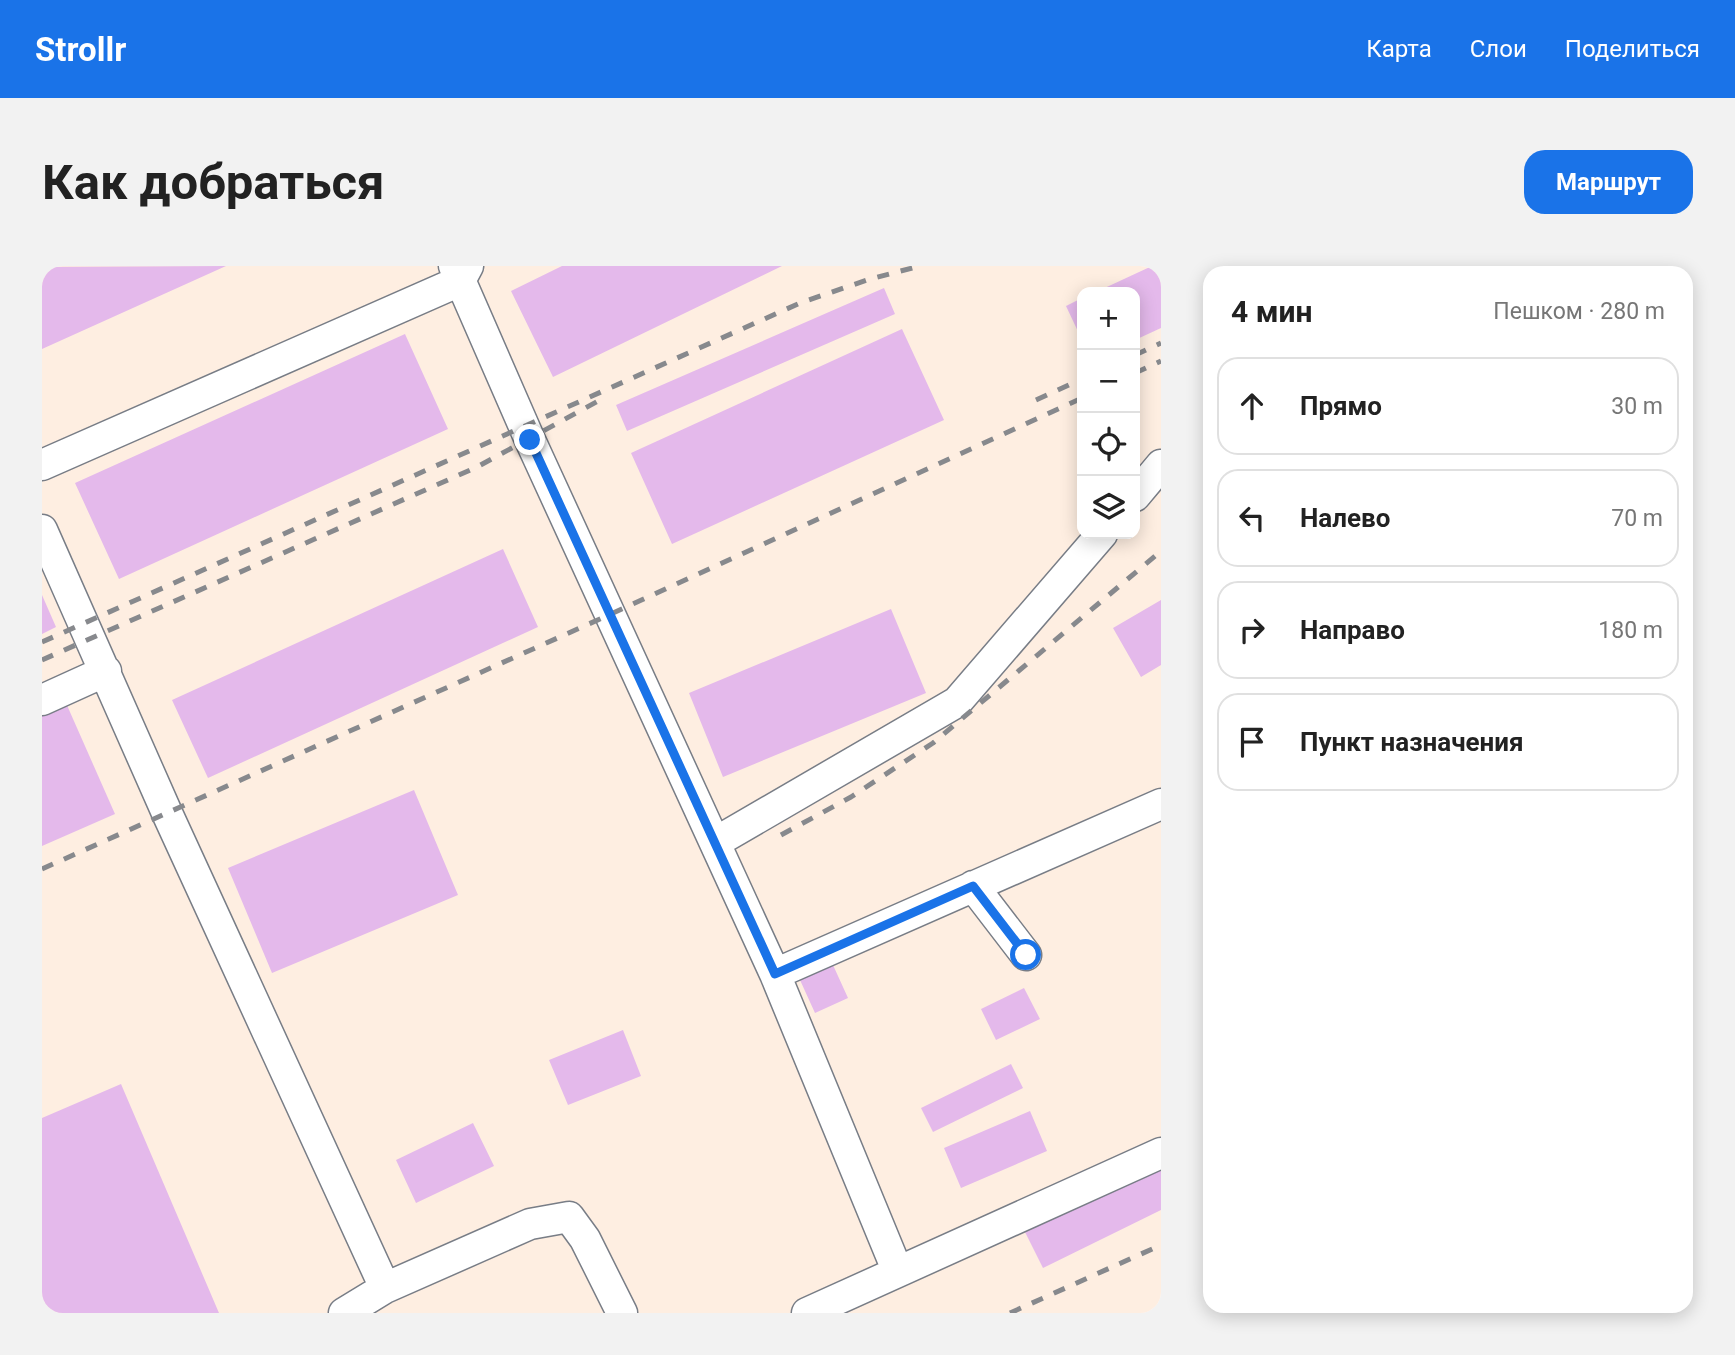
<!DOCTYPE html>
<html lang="ru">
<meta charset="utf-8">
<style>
:root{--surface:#fff;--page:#f2f2f2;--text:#222;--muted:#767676;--line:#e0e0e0;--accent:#1a73e8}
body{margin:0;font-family:Roboto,sans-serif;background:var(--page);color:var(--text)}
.controls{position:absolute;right:21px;top:21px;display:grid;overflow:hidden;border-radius:14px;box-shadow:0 4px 18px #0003}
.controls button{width:63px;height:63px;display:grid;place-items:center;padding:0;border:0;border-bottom:2px solid var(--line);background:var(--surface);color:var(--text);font:35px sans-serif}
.stop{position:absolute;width:21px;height:21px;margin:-16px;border:5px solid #1a73e8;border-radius:50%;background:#fff}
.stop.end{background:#1a73e8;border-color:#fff;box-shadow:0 2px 7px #0008}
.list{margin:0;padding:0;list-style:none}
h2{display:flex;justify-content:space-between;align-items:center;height:91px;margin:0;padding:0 28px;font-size:30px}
h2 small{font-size:23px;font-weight:400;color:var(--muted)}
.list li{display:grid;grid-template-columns:46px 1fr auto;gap:21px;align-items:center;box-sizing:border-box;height:98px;margin:0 14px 14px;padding:0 14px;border:2px solid var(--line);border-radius:21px}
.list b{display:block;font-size:26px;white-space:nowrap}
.list em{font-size:23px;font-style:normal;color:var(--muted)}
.icon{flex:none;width:38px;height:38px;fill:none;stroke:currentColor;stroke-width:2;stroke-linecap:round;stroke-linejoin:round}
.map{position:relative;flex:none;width:1119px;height:1047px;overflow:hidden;border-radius:21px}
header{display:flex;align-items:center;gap:42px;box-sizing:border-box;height:98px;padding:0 35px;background:var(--accent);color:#fff}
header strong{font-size:33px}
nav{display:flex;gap:38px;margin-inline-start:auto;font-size:24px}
.intro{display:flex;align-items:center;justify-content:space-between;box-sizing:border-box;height:168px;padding:0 42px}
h1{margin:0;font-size:49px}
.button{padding:18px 32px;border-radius:21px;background:var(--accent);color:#fff;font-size:24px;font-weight:700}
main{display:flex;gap:42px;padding:0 42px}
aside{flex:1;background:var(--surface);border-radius:21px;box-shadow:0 4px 18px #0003}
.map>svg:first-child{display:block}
</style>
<header>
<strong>Strollr</strong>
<nav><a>Карта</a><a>Слои</a><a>Поделиться</a></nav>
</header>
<div class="intro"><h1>Как добраться</h1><a class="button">Маршрут</a></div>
<main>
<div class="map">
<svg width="1119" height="1047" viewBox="0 0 1119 1047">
<rect width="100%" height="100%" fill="#f9fbff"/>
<path fill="#feeee1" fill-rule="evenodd" d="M0 0H1119V1047H0ZM1040 26H1093V268H1040Z"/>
<path fill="#e4b9eb" d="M184 0 0 83V1Z
M520 0H740L511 111 469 25Z
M1110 0H1119V62L1093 74V26H1054Z
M842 22 853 48 585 165 574 139Z
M1040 32V74L1024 40Z
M860 63 902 154 630 278 589 187Z
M363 68 406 163 77 313 33 217Z
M461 283 496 361 166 512 130 434Z
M0 329 14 361 0 368Z
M1119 334V399L1099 411 1071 362Z
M849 343 884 427 681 511 647 427Z
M24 437 73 548 0 580V448Z
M372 524 416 629 230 707 186 602Z
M791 699 806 732 773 747 758 714Z
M982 722 998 753 954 774 939 743Z
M581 764 599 810 526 839 507 794Z
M969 798 981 822 891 866 879 842Z
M79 818 177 1047H0V852Z
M988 845 1005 885 919 922 902 882Z
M431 857 452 900 374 937 354 894Z
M1119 891V944L1001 1002 980 960Z"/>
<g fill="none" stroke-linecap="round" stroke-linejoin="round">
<g stroke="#787d86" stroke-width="33">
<path id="minor" d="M412 0 488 174 733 708 855 1004
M0 199 418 15 426 0
M1093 230 1119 199
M0 264 125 547 343 1022 302 1047
M0 434 64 405
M674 576 915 436 1060 268
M931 620 984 689
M733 708 1119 538
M343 1022 488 958 527 951 543 973 580 1047
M765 1047 1119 887"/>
</g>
<use href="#minor" stroke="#fff" stroke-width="30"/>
<path stroke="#87898d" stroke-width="5" stroke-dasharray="12 12" stroke-linecap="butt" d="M1093 89 1119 77
M1093 107 1119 95
M994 134 1040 113
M0 376 758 37 828 13 878 0
M0 394 435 201 558 134
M739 569 809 531 891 477 1119 285
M0 603 569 348 1040 132
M968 1047 1119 979"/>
</g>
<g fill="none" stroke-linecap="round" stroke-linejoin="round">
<path stroke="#1a73e8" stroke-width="9" d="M488 174 733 708 931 620 984 689"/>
</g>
</svg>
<div class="controls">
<button>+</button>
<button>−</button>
<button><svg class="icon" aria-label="locate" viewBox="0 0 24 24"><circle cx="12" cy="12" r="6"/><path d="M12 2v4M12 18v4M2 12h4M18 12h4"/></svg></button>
<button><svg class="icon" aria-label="layers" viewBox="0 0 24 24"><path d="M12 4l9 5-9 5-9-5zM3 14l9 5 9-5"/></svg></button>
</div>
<div class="stop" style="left:984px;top:689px"></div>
<div class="stop end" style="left:488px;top:174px"></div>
</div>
<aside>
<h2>4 мин<small>Пешком · 280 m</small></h2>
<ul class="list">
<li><svg class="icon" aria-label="ahead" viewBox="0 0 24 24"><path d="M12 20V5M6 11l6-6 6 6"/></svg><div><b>Прямо</b></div><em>30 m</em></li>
<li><svg class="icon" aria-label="left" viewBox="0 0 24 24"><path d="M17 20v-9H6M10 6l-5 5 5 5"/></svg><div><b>Налево</b></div><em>70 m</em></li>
<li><svg class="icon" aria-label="right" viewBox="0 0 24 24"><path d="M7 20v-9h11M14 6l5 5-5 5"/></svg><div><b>Направо</b></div><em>180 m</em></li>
<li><svg class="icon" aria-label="arrive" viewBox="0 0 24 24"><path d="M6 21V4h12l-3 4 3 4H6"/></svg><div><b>Пункт назначения</b></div></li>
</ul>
</aside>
</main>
